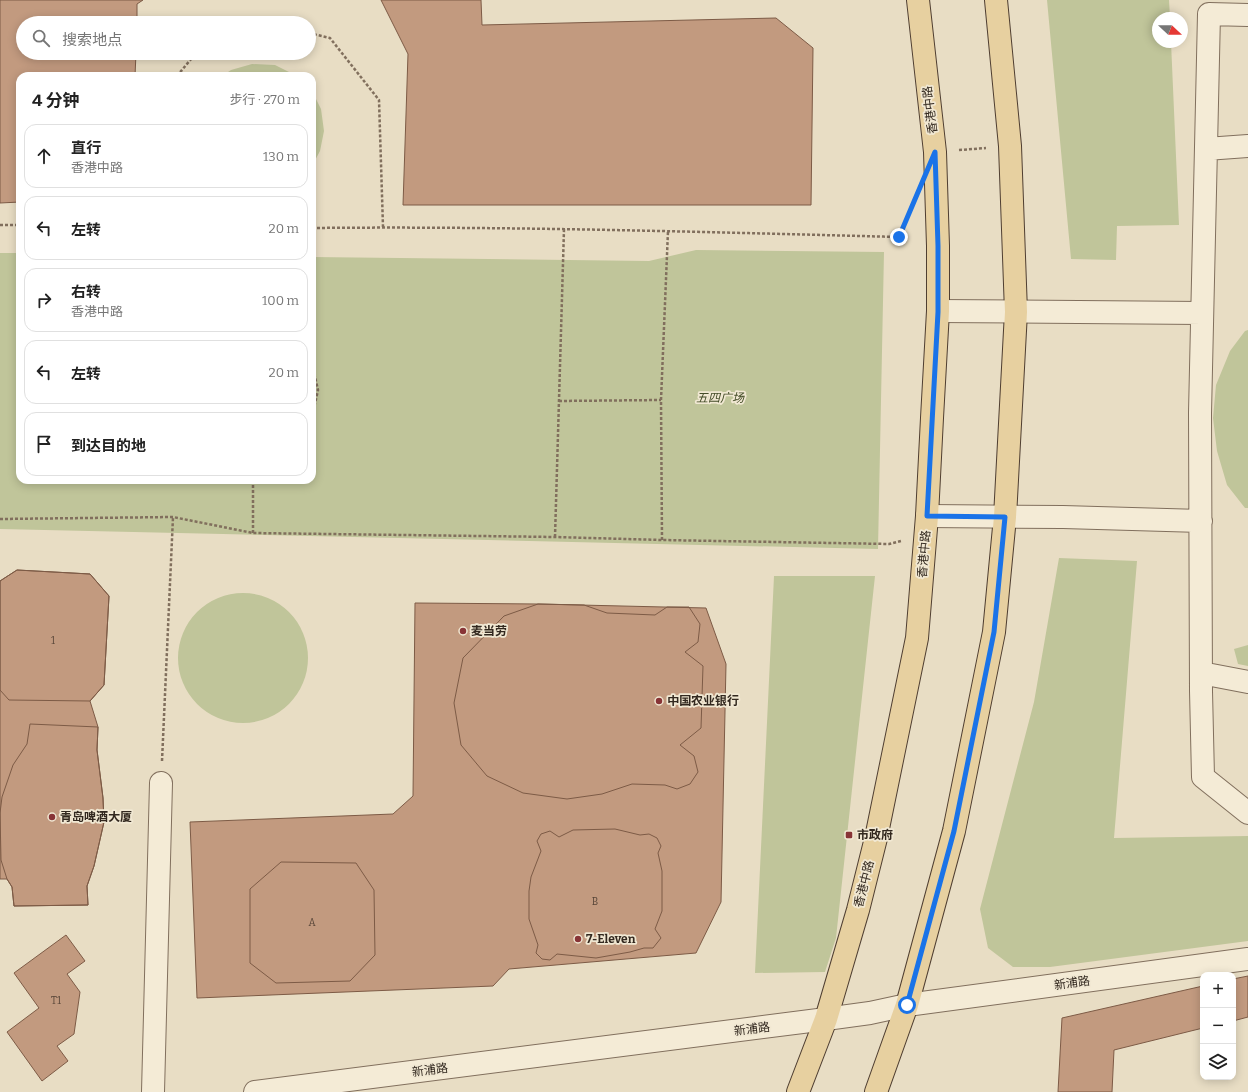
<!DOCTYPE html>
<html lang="zh">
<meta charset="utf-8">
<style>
:root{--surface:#fff;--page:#f6f6f6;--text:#222;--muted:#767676;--line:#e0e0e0}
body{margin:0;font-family:Bitter,"Noto Sans SC",serif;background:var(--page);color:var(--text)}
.controls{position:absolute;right:12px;bottom:12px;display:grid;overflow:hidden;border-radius:8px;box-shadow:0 2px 10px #0003}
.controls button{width:36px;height:36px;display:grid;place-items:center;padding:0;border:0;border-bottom:1px solid var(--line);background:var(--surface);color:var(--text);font:20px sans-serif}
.compass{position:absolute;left:1152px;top:12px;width:36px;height:36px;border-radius:50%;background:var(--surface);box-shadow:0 2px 10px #0003;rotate:112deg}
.stop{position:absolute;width:12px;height:12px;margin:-9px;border:3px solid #1a73e8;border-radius:50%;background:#fff}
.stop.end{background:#1a73e8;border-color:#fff;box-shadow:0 1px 4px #0008}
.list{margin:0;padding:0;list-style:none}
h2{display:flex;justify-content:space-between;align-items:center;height:52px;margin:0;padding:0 16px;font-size:17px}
h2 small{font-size:13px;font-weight:400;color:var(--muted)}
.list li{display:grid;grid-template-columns:26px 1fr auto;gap:12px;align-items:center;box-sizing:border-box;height:64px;margin:0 8px 8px;padding:0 8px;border:1px solid var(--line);border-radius:12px}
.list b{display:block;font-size:15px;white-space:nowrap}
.list p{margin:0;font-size:13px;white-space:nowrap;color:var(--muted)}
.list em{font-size:13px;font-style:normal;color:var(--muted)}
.icon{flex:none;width:22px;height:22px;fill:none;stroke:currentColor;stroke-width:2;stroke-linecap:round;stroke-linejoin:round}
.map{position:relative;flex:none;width:1248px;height:1092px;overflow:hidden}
.search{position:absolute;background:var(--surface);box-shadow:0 2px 10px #0003;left:16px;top:16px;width:300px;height:44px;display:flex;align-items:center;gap:10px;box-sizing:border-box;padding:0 14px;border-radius:22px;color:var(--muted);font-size:15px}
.panel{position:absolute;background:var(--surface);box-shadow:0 2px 10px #0003;left:16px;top:72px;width:300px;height:412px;border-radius:12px}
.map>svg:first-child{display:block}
</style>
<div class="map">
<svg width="1248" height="1092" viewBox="0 0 1248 1092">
<rect width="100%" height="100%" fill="#e8ddc4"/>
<path fill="#c0c59a" d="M1047 0H1169L1170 18H1158V42H1171L1179 225 1117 226 1116 260 1071 259Z
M252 64 275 65 297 76H222L231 70Z
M312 91 321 109 324 131 320 151 312 166Z
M696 250 884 252 878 549 0 529V253H20V480H312V257L649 261Z
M1248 330V508H1245L1227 485 1217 451 1213 418 1216 385 1230 351 1245 331Z
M1059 558 1137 561 1114 838 1248 836V941L1050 967H1013L988 948 980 909 1034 702Z
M774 576H875L836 938 825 972 755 973Z
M178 658a65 65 0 1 1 130 0a65 65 0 1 1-130 0Z
M1248 645V666L1238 664 1234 649Z"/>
<path fill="#c29a7f" stroke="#7d5b46" d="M0 0H143L137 4V23H23V53H136L135 76H20V202L0 203Z
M381 0H481L482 25 776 18 813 48 811 205H403L408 54Z
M17 570 90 574 109 596 104 685 90 701 98 727 97 750 103 798 104 822 94 866 87 886 88 905 14 906 12 887 7 879H0V581Z
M17 570 90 574 109 596 104 685 90 701 9 700 0 690V581Z
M415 603 538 604 706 608 726 664 721 902 696 953 509 969 493 986 197 998 190 822 393 814 413 796Z
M538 604 584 605 607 613 655 615 667 607H689L700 624 698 642 685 652 703 666 701 728 680 745 694 756 698 772 690 784 677 789 665 785 632 784 602 794 567 799 523 793 487 776 461 745 454 703 463 658 504 616Z
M30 724 98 727 97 750 103 798 104 822 94 866 87 886 88 905 14 906 12 887 7 879 1 860 0 813 2 797 13 765 27 744Z
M615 829 640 835 649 834 657 838 661 846 658 853 662 871V911L655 929 661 938 653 948H644L630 952 596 958 557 954 550 960 542 959 536 953 538 945 529 919V891L531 877 541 851 537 841 541 834 550 831 559 837 573 830Z
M281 862 356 863 374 890 375 955 350 981 276 983 250 963V889Z
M66 935 85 961 67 974 80 992 74 1034 57 1046 68 1061 42 1081 7 1032 39 1008 14 973Z
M1248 976V1017L1233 1021V979Z
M1203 986V1028L1114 1050 1112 1092H1058L1062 1018Z"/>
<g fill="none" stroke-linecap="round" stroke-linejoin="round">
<g stroke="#816f5d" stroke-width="24">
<path id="minor" d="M1248 15 1209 14 1200 413 1201 691 1203 777 1248 813
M1206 149 1248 146
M938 311 1202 313
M927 516 1063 517 1201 521
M1201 673 1248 682
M153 1092 161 783
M255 1092 826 1019 870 1013 907 1005 1248 959"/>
</g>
<g stroke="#4f3e31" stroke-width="24">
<path id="major" d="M798 1092 826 1019 858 910 876 838 917 638 927 516 932 418 938 311V246L935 152 918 0
M876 1092 907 1005 954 831 994 632 1005 517 1016 312 1010 146 996 0"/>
</g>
<path stroke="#816f5d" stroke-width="2.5" stroke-dasharray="3 2" stroke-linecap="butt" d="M262 23 268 21 274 23
M309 33 330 38 379 100 383 227
M177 76 196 53
M959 150 986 148
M0 225H20
M312 228C508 226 704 232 899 237L912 206
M312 364 318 390 312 417
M559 401 661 400
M0 519 173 517 253 533 555 537 662 540 889 544 901 541
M253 533V480
M555 537 564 229
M662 540 661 400 668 231
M162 761 173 517"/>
<use href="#minor" stroke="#f4ebd6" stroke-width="22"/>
<use href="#major" stroke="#e7d0a0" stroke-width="22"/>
</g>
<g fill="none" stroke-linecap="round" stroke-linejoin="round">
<path stroke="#1a73e8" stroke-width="5" d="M899 237 935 152 938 246V312L927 516 1005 517 994 632 954 831 907 1005"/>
</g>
<g fill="#883436" stroke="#f1e8d3" stroke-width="1.5">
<circle cx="463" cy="631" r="4"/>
<circle cx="659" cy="701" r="4"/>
<circle cx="52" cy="817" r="4"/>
<rect x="845" y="831" width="8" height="8" rx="2"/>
<circle cx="578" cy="939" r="4"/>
</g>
<g text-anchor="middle" stroke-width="3.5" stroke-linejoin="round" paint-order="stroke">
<g font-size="10" fill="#564437">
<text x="53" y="644">1</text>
<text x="595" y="905">B</text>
<text x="312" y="926">A</text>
<text x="56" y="1004">T1</text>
</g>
<g font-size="12" fill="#32281f" stroke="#f1e8d3">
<text transform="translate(930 110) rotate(-97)" y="4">香港中路</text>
<text transform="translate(924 554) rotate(-85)" y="4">香港中路</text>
<text transform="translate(864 884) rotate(-76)" y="4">香港中路</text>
<text transform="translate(1072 983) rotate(-8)" y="4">新浦路</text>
<text transform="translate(752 1029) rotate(-7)" y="4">新浦路</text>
<text transform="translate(430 1070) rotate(-7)" y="4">新浦路</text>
</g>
<g font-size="12" font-style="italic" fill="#444c28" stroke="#f1e8d3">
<text x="720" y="402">五四广场</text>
</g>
<g font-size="12" font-weight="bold" fill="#32281f" stroke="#f1e8d3" text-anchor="start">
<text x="471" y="635">麦当劳</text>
<text x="667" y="705">中国农业银行</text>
<text x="60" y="821">青岛啤酒大厦</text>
<text x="857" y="839">市政府</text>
<text x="586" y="943">7-Eleven</text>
</g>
</g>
</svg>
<div class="controls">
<button>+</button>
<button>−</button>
<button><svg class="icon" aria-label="layers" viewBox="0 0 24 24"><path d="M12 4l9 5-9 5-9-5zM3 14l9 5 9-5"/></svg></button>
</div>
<svg class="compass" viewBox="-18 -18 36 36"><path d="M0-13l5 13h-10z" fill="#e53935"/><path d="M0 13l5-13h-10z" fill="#767676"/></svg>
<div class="stop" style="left:907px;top:1005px"></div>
<div class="stop end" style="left:899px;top:237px"></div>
<div class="search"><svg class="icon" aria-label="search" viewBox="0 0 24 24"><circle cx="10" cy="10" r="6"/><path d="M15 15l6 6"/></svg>搜索地点</div>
<section class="panel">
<h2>4 分钟<small>步行 · 270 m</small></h2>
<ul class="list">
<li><svg class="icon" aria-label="ahead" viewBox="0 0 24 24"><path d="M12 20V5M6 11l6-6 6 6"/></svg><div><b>直行</b><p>香港中路</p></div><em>130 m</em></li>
<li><svg class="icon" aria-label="left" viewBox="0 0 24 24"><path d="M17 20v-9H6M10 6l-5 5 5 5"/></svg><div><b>左转</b></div><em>20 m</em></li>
<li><svg class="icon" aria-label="right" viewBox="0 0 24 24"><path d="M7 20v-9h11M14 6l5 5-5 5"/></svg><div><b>右转</b><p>香港中路</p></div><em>100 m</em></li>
<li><svg class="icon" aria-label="left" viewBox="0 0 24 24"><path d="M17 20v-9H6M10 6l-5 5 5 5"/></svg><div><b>左转</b></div><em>20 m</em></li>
<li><svg class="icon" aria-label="arrive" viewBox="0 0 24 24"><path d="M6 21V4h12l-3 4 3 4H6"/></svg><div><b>到达目的地</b></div></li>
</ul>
</section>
</div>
